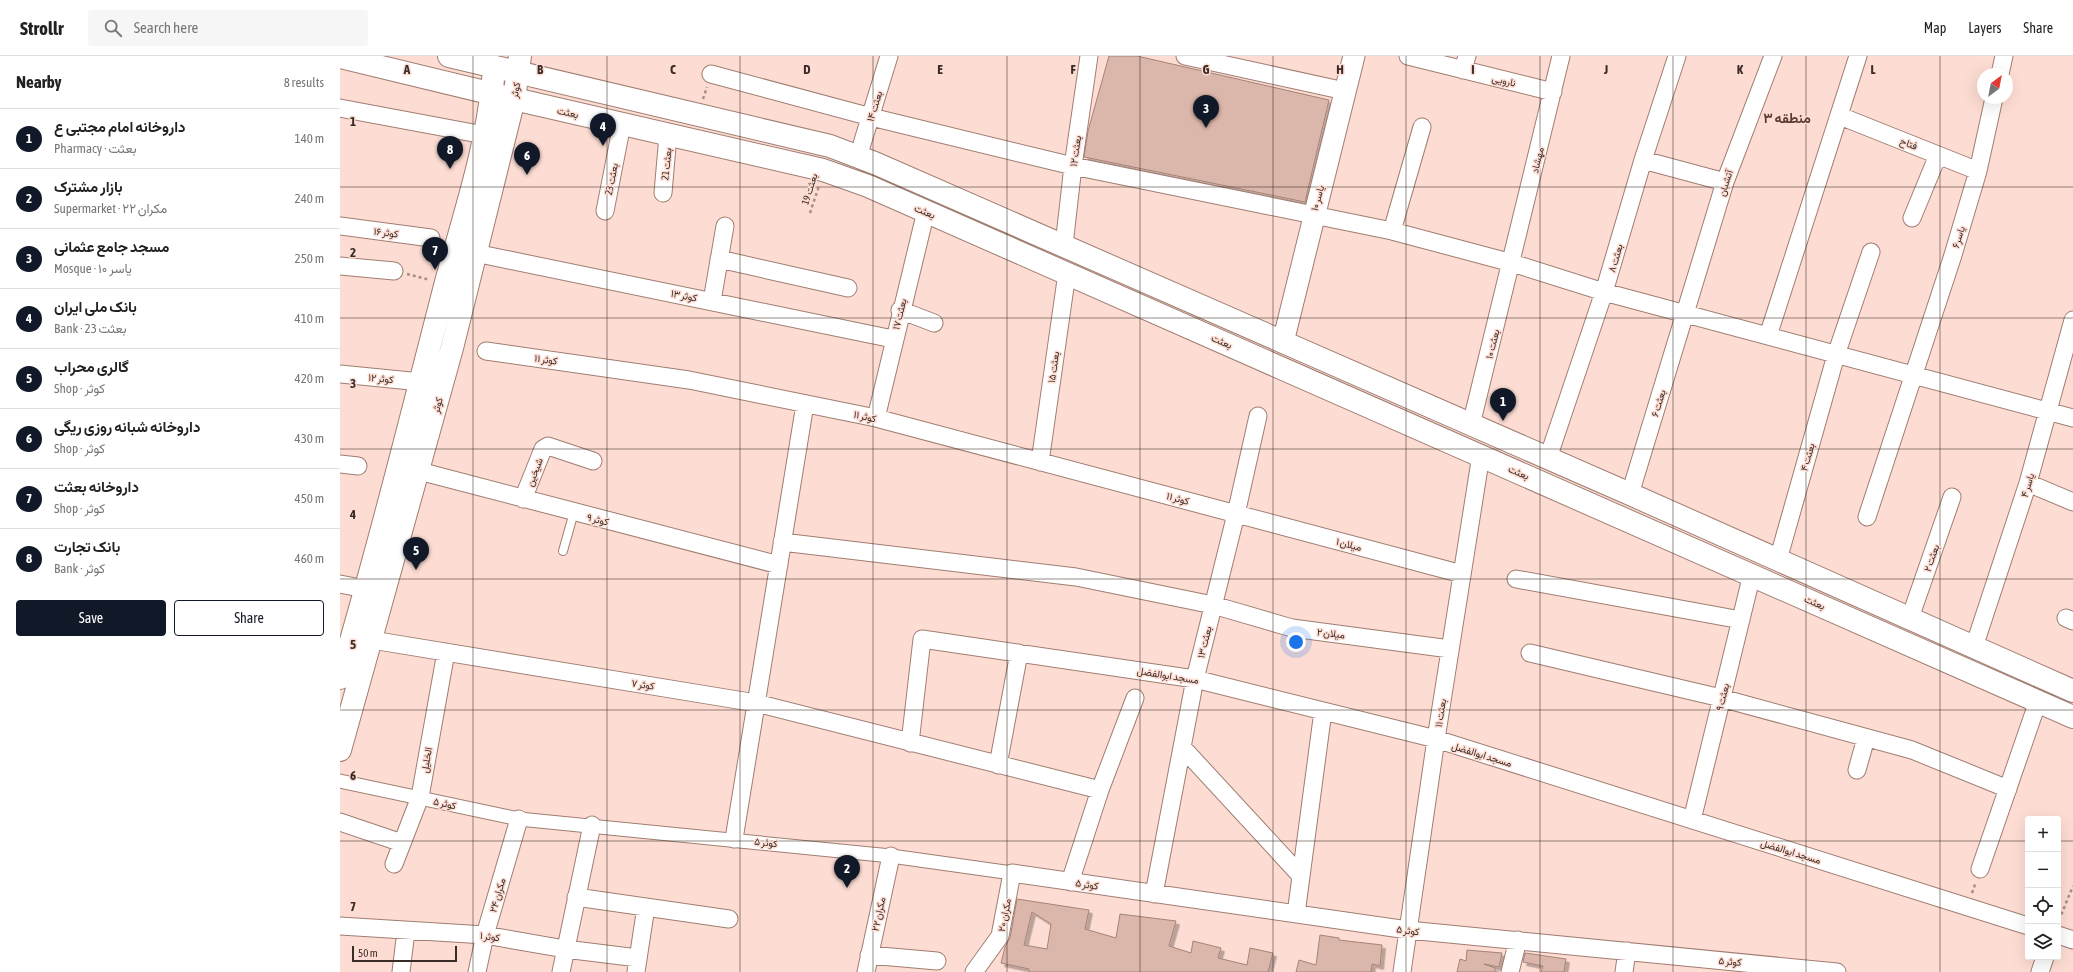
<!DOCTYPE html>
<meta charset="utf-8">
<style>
:root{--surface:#fff;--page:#f6f6f6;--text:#222;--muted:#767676;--line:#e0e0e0;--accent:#111827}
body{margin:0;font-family:"Asap Condensed",Vazirmatn,sans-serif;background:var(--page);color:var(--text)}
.controls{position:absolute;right:12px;bottom:12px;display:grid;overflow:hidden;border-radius:4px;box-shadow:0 4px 16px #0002}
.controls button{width:36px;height:36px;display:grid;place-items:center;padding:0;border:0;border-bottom:1px solid var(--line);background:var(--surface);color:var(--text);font:20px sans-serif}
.compass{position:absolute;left:1637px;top:12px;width:36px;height:36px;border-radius:50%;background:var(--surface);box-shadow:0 4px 16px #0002;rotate:32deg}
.scale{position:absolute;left:12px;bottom:10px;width:105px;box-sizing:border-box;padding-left:4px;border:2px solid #392b26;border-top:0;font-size:11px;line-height:14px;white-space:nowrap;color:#392b26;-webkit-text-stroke:3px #fdddd3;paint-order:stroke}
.you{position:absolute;left:956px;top:586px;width:14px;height:14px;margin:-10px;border:3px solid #fff;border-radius:50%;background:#1a73e8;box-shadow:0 0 0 6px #1a73e833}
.badge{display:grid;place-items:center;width:26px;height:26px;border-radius:50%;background:var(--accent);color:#fff;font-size:13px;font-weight:700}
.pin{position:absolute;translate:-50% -33px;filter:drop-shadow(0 1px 2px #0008)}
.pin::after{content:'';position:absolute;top:21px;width:14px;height:12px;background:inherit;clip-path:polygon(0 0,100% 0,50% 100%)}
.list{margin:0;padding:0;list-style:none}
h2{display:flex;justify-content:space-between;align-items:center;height:52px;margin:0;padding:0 16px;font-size:17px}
h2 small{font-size:13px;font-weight:400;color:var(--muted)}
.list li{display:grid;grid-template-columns:26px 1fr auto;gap:12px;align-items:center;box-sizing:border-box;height:60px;padding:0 16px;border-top:1px solid var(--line)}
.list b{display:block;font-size:15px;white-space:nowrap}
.list p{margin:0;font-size:13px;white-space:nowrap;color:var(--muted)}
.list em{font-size:13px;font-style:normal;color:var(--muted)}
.actions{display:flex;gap:8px;padding:12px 16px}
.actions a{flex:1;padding:9px 0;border:1px solid var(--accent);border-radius:4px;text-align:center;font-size:14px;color:var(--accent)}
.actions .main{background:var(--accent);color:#fff}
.icon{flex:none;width:22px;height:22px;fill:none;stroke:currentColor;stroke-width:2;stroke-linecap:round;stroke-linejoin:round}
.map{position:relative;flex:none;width:1733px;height:916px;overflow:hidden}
header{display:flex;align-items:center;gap:24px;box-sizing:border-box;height:56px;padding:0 20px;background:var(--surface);border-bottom:1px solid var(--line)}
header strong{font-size:19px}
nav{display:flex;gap:22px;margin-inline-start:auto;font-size:14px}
.search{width:280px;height:36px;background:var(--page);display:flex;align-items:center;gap:10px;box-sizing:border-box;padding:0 14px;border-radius:4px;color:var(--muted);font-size:15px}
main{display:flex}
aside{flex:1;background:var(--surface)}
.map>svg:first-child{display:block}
</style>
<header>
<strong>Strollr</strong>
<div class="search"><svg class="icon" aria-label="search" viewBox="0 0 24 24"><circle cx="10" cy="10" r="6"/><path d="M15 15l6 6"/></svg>Search here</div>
<nav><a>Map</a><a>Layers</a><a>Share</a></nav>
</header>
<main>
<aside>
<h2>Nearby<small>8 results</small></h2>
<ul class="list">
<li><span class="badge">1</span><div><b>داروخانه امام مجتبی ع</b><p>Pharmacy · بعثت</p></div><em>140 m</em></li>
<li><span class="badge">2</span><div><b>بازار مشترک</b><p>Supermarket · مکران ۲۲</p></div><em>240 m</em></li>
<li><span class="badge">3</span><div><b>مسجد جامع عثمانی</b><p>Mosque · یاسر ۱۰</p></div><em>250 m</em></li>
<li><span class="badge">4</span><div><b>بانک ملی ایران</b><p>Bank · بعثت 23</p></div><em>410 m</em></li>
<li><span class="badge">5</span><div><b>گالری محراب</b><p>Shop · کوثر</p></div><em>420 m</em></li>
<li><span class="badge">6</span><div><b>داروخانه شبانه روزی ریگی</b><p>Shop · کوثر</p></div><em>430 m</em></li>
<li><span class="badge">7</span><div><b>داروخانه بعثت</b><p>Shop · کوثر</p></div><em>450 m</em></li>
<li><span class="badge">8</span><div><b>بانک تجارت</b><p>Bank · کوثر</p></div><em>460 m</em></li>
</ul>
<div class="actions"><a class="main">Save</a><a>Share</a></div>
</aside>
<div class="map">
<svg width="1733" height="916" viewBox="0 0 1733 916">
<defs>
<filter id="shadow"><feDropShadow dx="3.5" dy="3.5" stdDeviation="0" flood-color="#0004"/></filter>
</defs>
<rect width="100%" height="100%" fill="#fdddd3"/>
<path fill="#dbb6aa" stroke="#a58276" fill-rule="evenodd" filter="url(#shadow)" d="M769 0H797L989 44 965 146 744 101 748 75Z
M677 843 749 854 745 873 776 882 780 858 836 865 829 890 851 897 853 885 881 892 878 902 907 909 910 892 933 897 928 916H689V913L661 907 665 891 670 882ZM692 856 711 868 707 893 684 889Z
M980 879 999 882V884L1042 889 1040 910 1032 908 1031 916H956L959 904 976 909Z
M1127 894 1162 897 1159 911 1144 908 1155 912V916H1117L1120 903 1126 905Z
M1185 897 1226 903 1224 916H1201L1203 910 1183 906Z"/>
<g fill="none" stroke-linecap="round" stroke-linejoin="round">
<g stroke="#a07d71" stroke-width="10">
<path id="service" d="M223 495 234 456"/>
</g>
<g stroke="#a07d71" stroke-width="15">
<path id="pedestrian" d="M0 725 179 763 551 800 672 817"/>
</g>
<g stroke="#a07d71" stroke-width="19">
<path id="minor" d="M845 0 1005 35
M1068 0 1213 36
M1123 14 1127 0
M371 18 531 61 733 110 1052 175 1172 207 1264 236 1733 362
M1660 18 1664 0
M0 52 144 79
M1500 60 1638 115
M518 101 549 0
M1303 104 1385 126
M323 137 328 79
M265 155 282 68
M1572 162 1598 99
M0 170 91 182
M1052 175 1082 71
M724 189 733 110 749 0
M135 197 553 283
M379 203 508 232
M0 210 54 215
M372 245 385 170
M560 254 594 267
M1428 280 1518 0
M146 295 349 324 536 362 1122 518
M0 318 81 326
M536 362 586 155
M1131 369 1221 0
M1208 402 1264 236 1303 104 1337 0
M700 406 727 217
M0 408 18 410
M79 415 439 509
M1688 427 1733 446
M1290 438 1385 126 1433 0
M183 443 203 393 208 390 253 405
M1527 461 1613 199 1638 115 1654 42
M442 486 736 521 873 549 952 572 1110 593
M1438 504 1496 299 1531 196
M1176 523 1401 564
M0 528 26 533
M1570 562 1612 441
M1726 562 1733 565
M32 584 416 647 760 734
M1634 591 1688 427 1733 264
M1190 597 1381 642 1572 694 1668 733
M570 687 582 583 855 623 1096 683 1688 870
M842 691 961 820
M658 709 679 597
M1517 714 1526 682
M1352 764 1412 518
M0 766 62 787
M394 783 465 348
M54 808 80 741 106 596
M1640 813 1698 645
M730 826 760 734 795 642
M814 838 855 623 896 458 918 360
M236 841 389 863
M956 858 983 655
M0 870 145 879 225 893 298 902
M1718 879 1733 884
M529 899 597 905
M61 916 66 875
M137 916 145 879 179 763
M221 916 252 769
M296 916 306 851
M526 916 551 800
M634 916 660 880 672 817 1068 874 1497 916
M1062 916 1096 683 1141 399
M1170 916 1178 884
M1284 916 1287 895
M1700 916 1705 901"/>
</g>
<g stroke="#a07d71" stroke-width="23">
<path id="tertiary" d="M943 286 1014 0"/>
</g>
<g stroke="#a07d71" stroke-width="24">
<path id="secondary" d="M109 0 490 90 537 108 1290 438 1733 635
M0 1 174 43 483 114 528 130 1733 661
M0 622C39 491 72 358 106 226 124 159 147 92 153 23
M0 694 112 292 174 43 180 0"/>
</g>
<path stroke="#a88f88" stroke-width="2.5" stroke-dasharray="3 3" stroke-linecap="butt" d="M363 43 367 31
M470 157 479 130
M67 218 90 224
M1632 837 1636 826
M1719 864 1733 830"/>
<use href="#service" stroke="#fff" stroke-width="8"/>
<use href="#pedestrian" stroke="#fff" stroke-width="13"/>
<use href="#minor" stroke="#fff" stroke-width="17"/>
<use href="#tertiary" stroke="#fff" stroke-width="21"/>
<use href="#secondary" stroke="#fff" stroke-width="22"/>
</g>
<path fill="none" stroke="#392b26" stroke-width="1" stroke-opacity="0.55" d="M133 0V916M267 0V916M400 0V916M533 0V916M667 0V916M800 0V916M933 0V916M1066 0V916M1200 0V916M1333 0V916M1466 0V916M1600 0V916M0 131H1733M0 262H1733M0 393H1733M0 523H1733M0 654H1733M0 785H1688M1718 785H1733"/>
<g text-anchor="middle" stroke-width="3" stroke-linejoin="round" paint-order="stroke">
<g font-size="10" fill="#392b26" stroke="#fdddd3">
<text transform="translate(1164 24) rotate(13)" y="4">نارویی</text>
<text transform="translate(175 34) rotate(-80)" y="4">کوثر</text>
<text transform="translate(534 50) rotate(-73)" y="4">بعثت ۱۴</text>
<text transform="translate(228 56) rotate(13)" y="4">بعثت</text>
<text transform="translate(1569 87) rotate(22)" y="4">فتاح</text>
<text transform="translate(735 95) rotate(-82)" y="4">بعثت ۱۲</text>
<text transform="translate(1197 104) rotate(-77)" y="4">مهشاد</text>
<text transform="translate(326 108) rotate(-84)" y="4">بعثت 21</text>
<text transform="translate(271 123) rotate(-79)" y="4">بعثت 23</text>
<text transform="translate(1385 127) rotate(-72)" y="4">آتشبان</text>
<text transform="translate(469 133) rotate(-73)" y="4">بعثت 19</text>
<text transform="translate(977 142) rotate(-75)" y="4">یاسر ۱۰</text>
<text transform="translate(585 155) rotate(23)" y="4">بعثت</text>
<text transform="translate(46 176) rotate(7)" y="4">کوثر ۱۶</text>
<text transform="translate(1618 181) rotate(-73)" y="4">یاسر۶</text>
<text transform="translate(1275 202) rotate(-74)" y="4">بعثت ۸</text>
<text transform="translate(344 239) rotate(11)" y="4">کوثر ۱۳</text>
<text transform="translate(559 258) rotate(-76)" y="4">بعثت ۱۷</text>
<text transform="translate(882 285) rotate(24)" y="4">بعثت</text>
<text transform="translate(1152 288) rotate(-76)" y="4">بعثت ۱۰</text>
<text transform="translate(206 303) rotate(8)" y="4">کوثر ۱۱</text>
<text transform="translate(713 311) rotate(-82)" y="4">بعثت ۱۵</text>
<text transform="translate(41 322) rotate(6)" y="4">کوثر ۱۲</text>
<text transform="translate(1318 347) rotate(-73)" y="4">بعثت ۶</text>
<text transform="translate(97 349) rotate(-75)" y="4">کوثر</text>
<text transform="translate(525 360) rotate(12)" y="4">کوثر ۱۱</text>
<text transform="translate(1467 401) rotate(-74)" y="4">بعثت ۴</text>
<text transform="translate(194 416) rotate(-69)" y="4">شیخین</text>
<text transform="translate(1179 416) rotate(24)" y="4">بعثت</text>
<text transform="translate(1687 429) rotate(-73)" y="4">یاسر ۴</text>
<text transform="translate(838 442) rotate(15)" y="4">کوثر ۱۱</text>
<text transform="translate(258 463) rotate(14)" y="4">کوثر ۹</text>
<text transform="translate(1009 488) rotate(15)" y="4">میلان ۱</text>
<text transform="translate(1591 502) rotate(-71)" y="4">بعثت ۲</text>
<text transform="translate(1475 546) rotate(24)" y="4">بعثت</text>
<text transform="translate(991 577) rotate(7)" y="4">میلان ۲</text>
<text transform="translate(864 586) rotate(-76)" y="4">بعثت ۱۳</text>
<text transform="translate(828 619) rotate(9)" y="4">مسجد ابوالفضل</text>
<text transform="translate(303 628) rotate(9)" y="4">کوثر ۷</text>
<text transform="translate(1382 641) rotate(-76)" y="4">بعثت ۹</text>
<text transform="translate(1100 657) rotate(-81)" y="4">بعثت ۱۱</text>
<text transform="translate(1142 698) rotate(17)" y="4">مسجد ابوالفضل</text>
<text transform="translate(86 704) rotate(-80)" y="4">الخلیل</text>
<text transform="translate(105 747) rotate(12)" y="4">کوثر ۵</text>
<text transform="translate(426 786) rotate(6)" y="4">کوثر ۵</text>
<text transform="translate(1451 795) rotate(17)" y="4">مسجد ابوالفضل</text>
<text transform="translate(747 828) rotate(8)" y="4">کوثر ۵</text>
<text transform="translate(157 839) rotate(-74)" y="4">مکران ۲۴</text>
<text transform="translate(538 858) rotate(-78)" y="4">مکران ۲۲</text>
<text transform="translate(664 859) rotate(-79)" y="4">مکران ۲۰</text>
<text transform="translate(1068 874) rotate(7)" y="4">کوثر ۵</text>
<text transform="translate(150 880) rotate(7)" y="4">کوثر ۱</text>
<text transform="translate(1390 905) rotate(5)" y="4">کوثر ۵</text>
</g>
<g font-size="14" font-weight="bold" fill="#5b3c32" stroke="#fdddd3">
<text x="1447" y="67">منطقه ۳</text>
</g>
</g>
<g font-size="13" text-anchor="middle" font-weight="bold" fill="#392b26" stroke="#fdddd3" stroke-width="3" stroke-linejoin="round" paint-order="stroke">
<text x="67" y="18">A</text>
<text x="200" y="18">B</text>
<text x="333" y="18">C</text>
<text x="467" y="18">D</text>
<text x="600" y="18">E</text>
<text x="733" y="18">F</text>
<text x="866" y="18">G</text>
<text x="1000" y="18">H</text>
<text x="1133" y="18">I</text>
<text x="1266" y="18">J</text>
<text x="1400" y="18">K</text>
<text x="1533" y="18">L</text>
<text x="13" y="70">1</text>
<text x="13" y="201">2</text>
<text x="13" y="332">3</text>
<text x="13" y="463">4</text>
<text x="13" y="593">5</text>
<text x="13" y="724">6</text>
<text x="13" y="855">7</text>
</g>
</svg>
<div class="controls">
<button>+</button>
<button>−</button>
<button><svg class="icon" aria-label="locate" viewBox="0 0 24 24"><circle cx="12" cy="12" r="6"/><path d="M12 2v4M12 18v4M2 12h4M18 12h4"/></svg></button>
<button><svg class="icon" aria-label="layers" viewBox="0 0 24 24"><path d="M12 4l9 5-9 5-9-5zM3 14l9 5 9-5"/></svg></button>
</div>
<svg class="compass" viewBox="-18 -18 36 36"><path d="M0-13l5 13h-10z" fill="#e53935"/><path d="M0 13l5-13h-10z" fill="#767676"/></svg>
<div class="scale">50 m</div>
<div class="you"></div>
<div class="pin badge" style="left:1163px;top:365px">1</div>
<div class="pin badge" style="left:507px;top:832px">2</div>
<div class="pin badge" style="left:866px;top:72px">3</div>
<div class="pin badge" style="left:263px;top:90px">4</div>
<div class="pin badge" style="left:76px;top:514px">5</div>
<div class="pin badge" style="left:187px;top:119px">6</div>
<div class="pin badge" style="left:95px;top:214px">7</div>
<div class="pin badge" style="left:110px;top:113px">8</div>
</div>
</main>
